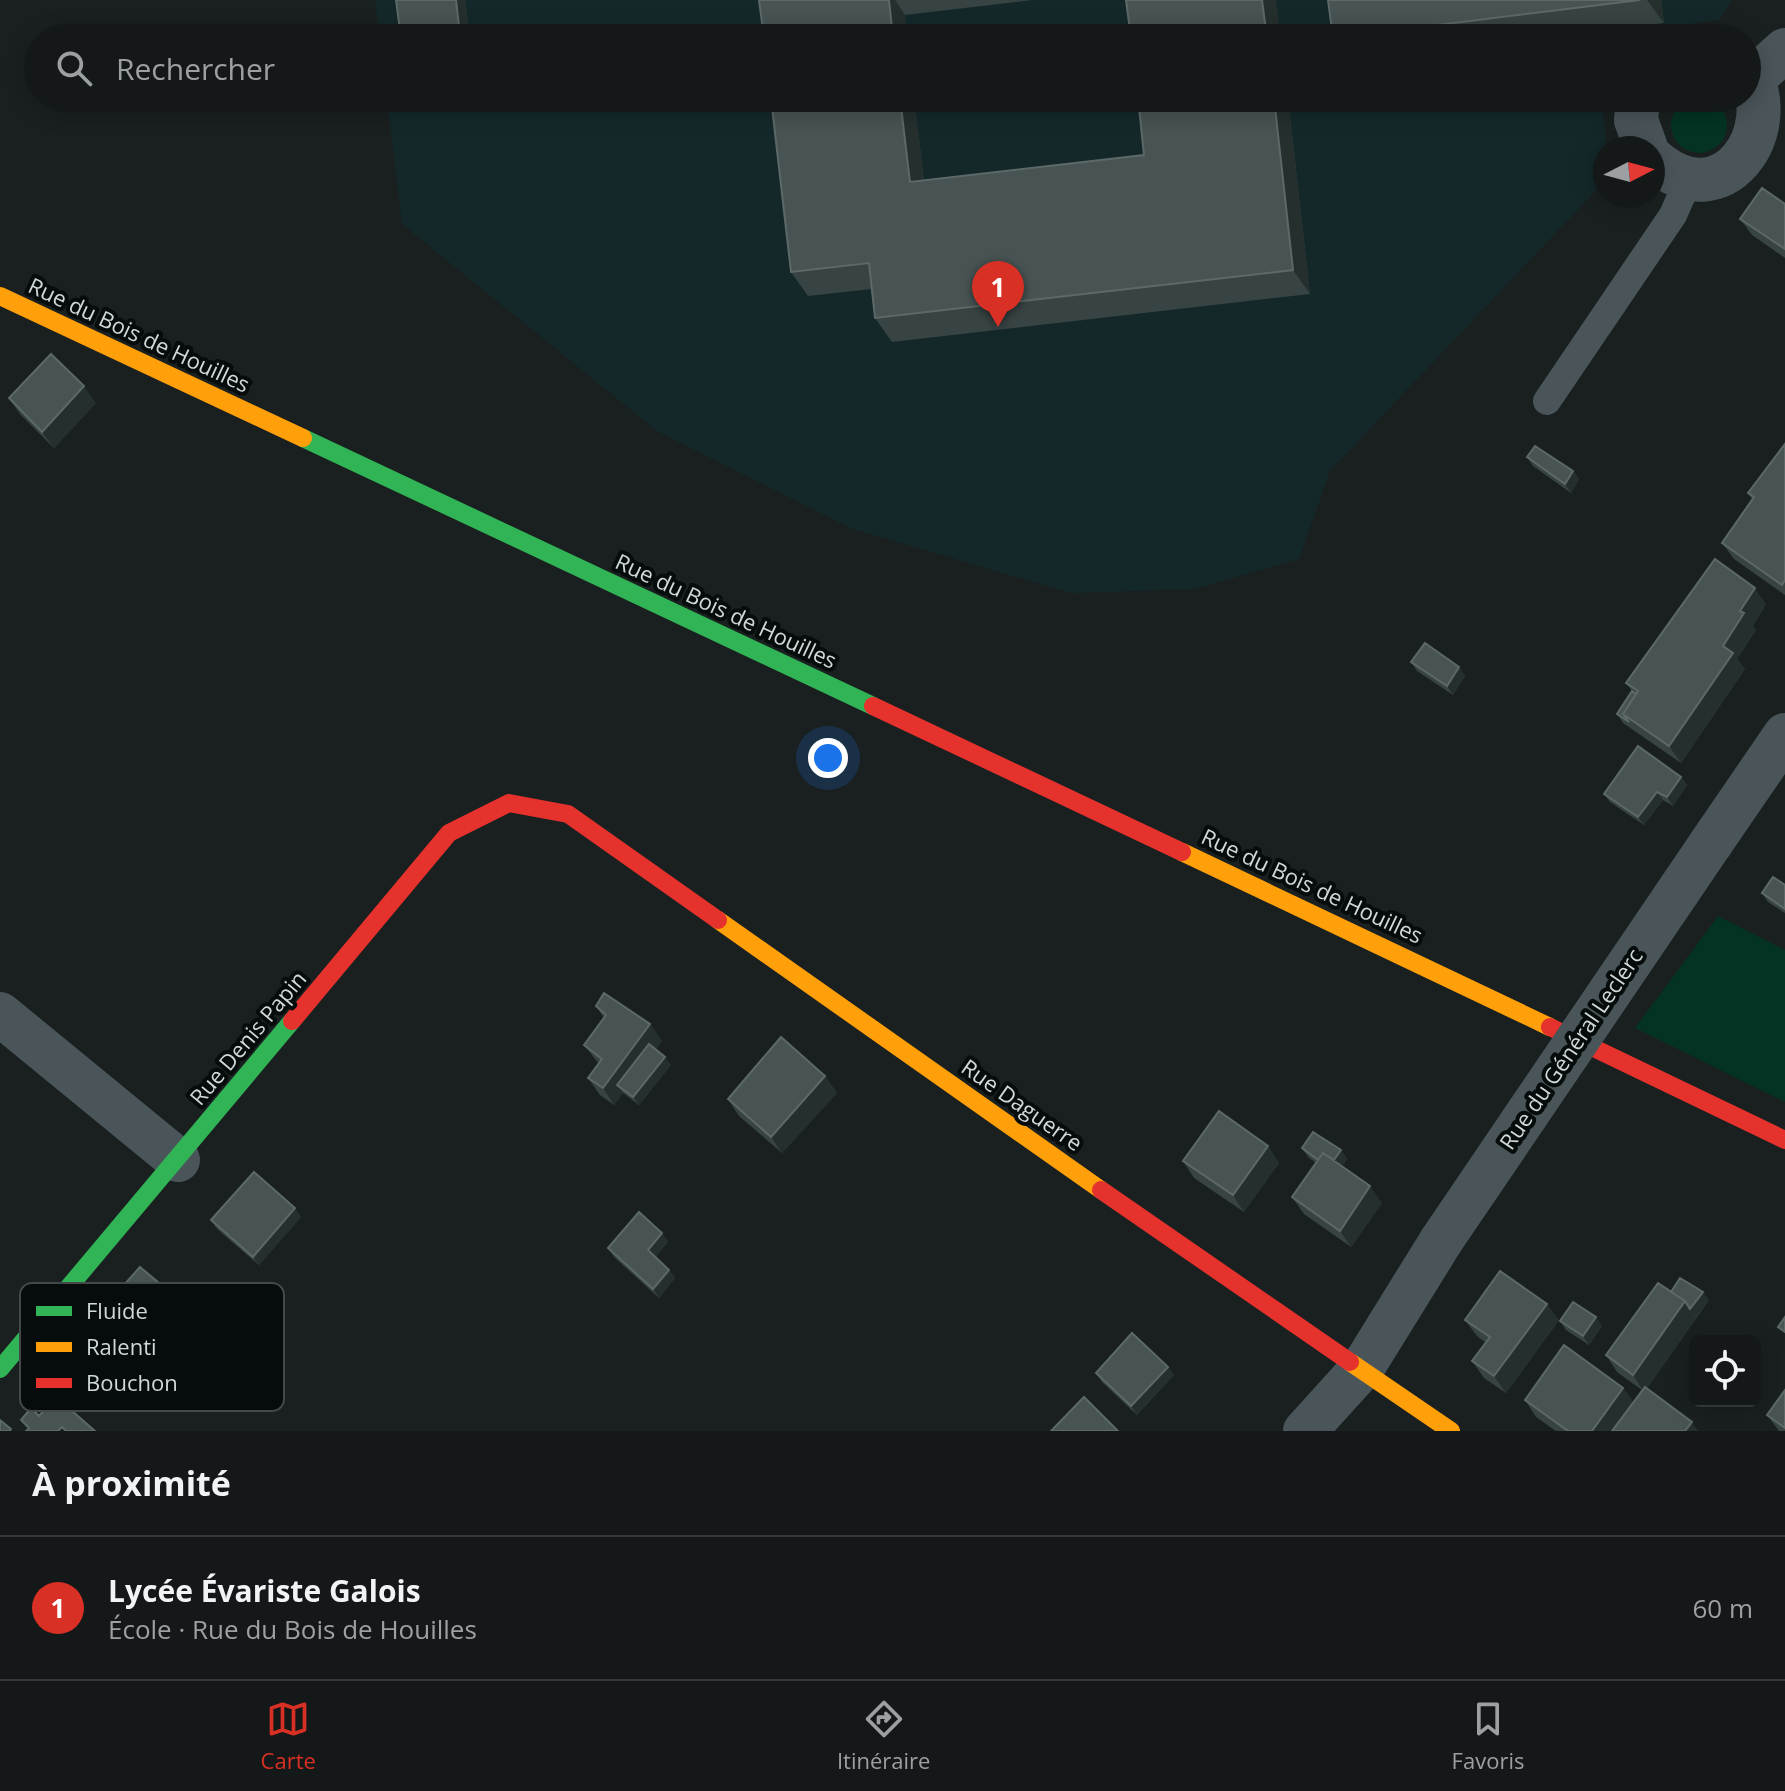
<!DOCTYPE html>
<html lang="fr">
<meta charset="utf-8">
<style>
:root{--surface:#141818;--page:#212525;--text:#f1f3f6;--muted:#9da0a2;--line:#333737;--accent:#d93025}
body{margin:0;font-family:"Open Sans",sans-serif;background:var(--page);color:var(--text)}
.controls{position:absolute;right:24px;bottom:24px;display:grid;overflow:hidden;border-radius:12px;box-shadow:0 4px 20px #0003}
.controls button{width:72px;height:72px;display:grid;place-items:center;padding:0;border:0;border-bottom:2px solid var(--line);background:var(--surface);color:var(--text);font:40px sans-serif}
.compass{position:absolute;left:1593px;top:136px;width:72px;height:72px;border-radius:50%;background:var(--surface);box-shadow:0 4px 20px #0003;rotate:84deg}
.you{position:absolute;left:828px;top:758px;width:28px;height:28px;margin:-20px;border:6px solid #fff;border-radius:50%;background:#1a73e8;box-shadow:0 0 0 12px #1a73e833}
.badge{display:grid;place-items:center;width:52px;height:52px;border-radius:50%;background:var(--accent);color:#fff;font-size:26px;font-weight:700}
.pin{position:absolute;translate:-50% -66px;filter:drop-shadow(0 2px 4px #0008)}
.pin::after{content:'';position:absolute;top:42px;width:28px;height:24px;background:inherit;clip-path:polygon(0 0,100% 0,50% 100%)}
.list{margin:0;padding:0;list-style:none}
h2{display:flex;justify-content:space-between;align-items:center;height:104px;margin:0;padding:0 32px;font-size:34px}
h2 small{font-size:26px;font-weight:400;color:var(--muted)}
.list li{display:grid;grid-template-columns:52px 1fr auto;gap:24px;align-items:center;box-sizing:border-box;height:144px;padding:0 32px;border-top:2px solid var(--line)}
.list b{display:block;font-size:30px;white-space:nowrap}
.list p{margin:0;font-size:26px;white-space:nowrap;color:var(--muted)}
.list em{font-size:26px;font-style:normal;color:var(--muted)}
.icon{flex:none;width:44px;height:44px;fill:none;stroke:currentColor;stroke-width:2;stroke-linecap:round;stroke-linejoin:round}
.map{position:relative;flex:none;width:1785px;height:1431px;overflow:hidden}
.search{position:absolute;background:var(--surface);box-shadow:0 4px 20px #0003;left:24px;right:24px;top:24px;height:88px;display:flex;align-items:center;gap:20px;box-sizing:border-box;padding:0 28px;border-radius:44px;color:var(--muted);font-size:30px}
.sheet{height:248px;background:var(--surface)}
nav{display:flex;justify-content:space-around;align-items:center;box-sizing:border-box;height:112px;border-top:2px solid var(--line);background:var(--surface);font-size:22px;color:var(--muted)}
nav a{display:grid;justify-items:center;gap:4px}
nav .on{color:var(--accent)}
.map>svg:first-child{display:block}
</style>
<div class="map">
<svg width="1785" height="1431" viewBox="0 0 1785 1431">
<rect width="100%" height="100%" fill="#1a2020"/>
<path fill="#14282a" d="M375 0H1732L1720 19 1613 38H380Z
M387 98H1601L1607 148 1605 181 1330 471 1299 559 1195 589 1071 593 850 528 657 431 402 224Z"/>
<path fill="#043323" d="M1671 125a28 28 0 1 1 56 0a28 28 0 1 1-56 0Z
M1718 916 1785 950V1102L1635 1028Z"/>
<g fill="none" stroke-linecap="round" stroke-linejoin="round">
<path stroke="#4a555a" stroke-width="28" d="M1547 401 1673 215 1688 181"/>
<path stroke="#4a555a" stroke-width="44" d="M1756 76 1785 50
M1638 98 1636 120 1646 148
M1653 159C1723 221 1785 130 1747 68
M1711 843 1785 735
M0 1014 178 1160
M1305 1431 1363 1367 1441 1241"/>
<path stroke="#30b455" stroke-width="18" d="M303 438 873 706
M0 1369 292 1021"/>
<path stroke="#ff9f0a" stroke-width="18" d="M0 296 303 438
M1182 852 1550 1027
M718 920 1101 1190
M1350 1362 1451 1431"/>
<path stroke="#e5322d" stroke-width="18" d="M873 706 1182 852
M292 1021 449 833 509 803 568 814 718 920
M1550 1027 1785 1140
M1101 1190 1350 1362"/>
<path stroke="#4a555a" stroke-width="44" d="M1441 1241 1711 843"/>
</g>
<path fill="#374443" d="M396 0H465L470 38H401Z
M759 0H1032L905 15Z
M1328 0H1661L1664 23 1542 38H1333Z
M914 98 924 180 1144 155 1288 98 1310 294 892 342 875 318 872 289 808 296 791 272Z
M1785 204V258L1752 235 1740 219Z
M9 398 96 403 54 448 20 414Z
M1785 444V595L1734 559 1722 543 1752 499 1748 493Z
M1527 457 1573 471 1579 479 1571 493 1533 466Z
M1766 604 1753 626 1756 630 1737 659 1745 669 1681 763 1623 723 1617 714 1632 691 1626 683Z
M1411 662 1459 667 1465 676 1453 695 1417 671Z
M1681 777 1687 785 1673 806 1663 800 1644 825 1610 802 1604 794Z
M1785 885V913L1768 902 1762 893Z
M596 1006 650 1024 662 1041 656 1049 671 1065 639 1105 623 1093 614 1105 600 1095 588 1078 599 1064 584 1045 604 1018Z
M825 1076 837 1093 782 1153 739 1116 728 1099Z
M1268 1146 1279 1163 1244 1212 1194 1178 1183 1161Z
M1302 1148 1341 1150 1347 1159 1342 1166 1382 1203 1351 1247 1304 1214 1292 1197 1316 1163 1308 1157Z
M301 1217 259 1265 217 1229 211 1220Z
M662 1233 668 1242 655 1257 669 1270 675 1278 659 1298 614 1257 608 1248Z
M1671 1292 1709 1300 1647 1388 1698 1431H1556L1536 1417 1525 1400 1623 1388 1633 1402 1642 1390 1617 1372 1606 1355Z
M116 1294 229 1349 206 1378 128 1311Z
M1465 1320H1559L1506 1393 1484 1378 1472 1361 1486 1343 1477 1336Z
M1560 1321 1602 1326 1589 1345 1566 1330Z
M1168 1367 1174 1375 1137 1415 1102 1382 1096 1373Z
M1785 1390V1431H1779L1767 1415Z"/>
<path fill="#242f2e" d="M456 0H465L470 38H463L460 35Z
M889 0H895L905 15 908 38H893Z
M1262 0H1276L1281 38H1267Z
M1647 0H1661L1664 23Z
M900 98H914L927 206 910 182Z
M1274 98H1288L1310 294 1293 270Z
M84 386 96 403 54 448 42 432Z
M1573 471 1579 479 1571 493 1565 484Z
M1755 588 1766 604 1753 626 1756 630 1737 659 1745 669 1681 763 1669 746 1723 646 1740 611Z
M1459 667 1465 676 1453 695 1447 686Z
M1681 777 1687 785 1673 806 1667 797Z
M1657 792 1663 800 1644 825 1638 817Z
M650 1024 662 1041 625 1090 617 1085 623 1093 614 1105 603 1088Z
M665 1057 671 1065 639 1105 633 1097Z
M825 1076 837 1093 782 1153 771 1137Z
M1268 1146 1279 1163 1244 1212 1233 1195Z
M1341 1150 1347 1159 1338 1172 1332 1163Z
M1370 1186 1382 1203 1351 1247 1340 1231Z
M295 1208 301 1217 259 1265 253 1257Z
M662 1233 668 1242 654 1259 648 1250Z
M669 1270 675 1278 659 1298 653 1289Z
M1703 1292 1709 1300 1696 1317 1690 1309Z
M1685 1301 1696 1318 1644 1392 1633 1375Z
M1547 1304 1559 1320 1506 1393 1494 1376Z
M1596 1317 1602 1326 1589 1345 1583 1336Z
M217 1332 229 1349 206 1378 194 1361Z
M1168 1367 1174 1375 1137 1415 1131 1406Z
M1623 1388 1635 1405 1616 1431H1592Z
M1692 1422 1698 1431H1685Z"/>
<path fill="#475453" stroke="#5c6968" stroke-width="2" d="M396 0H456L460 35 435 38H401Z
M759 0H889L893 38H764Z
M1126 0H1262L1267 38H1131Z
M1328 0H1640L1333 38Z
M771 98H900L910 182 1144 155 1138 98H1274L1293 270 875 318 869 263 791 272Z
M1762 188 1785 204V249L1740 219Z
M51 354 84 386 42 432 9 398Z
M1785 444V580L1782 585 1722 543 1754 497 1748 493Z
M1535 446 1573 471 1565 484 1527 457Z
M1715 559 1755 588 1740 611 1744 613 1723 646 1733 653 1669 746 1623 714 1638 691 1626 683Z
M1425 643 1459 667 1447 686 1411 662Z
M1632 691 1636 694 1623 714 1629 722 1617 714Z
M1638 746 1681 777 1667 797 1657 792 1638 817 1604 794Z
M1773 877 1785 885V909L1762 893Z
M604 993 650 1024 603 1088 588 1078 602 1059 584 1045 606 1015 596 1006Z
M781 1037 825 1076 771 1137 728 1099Z
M649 1044 665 1057 633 1097 617 1085Z
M1219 1111 1268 1146 1233 1195 1183 1161Z
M1313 1132 1341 1150 1334 1160 1323 1153 1318 1160 1302 1148Z
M1323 1153 1370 1186 1340 1231 1292 1197Z
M254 1172 295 1208 253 1257 211 1220Z
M639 1212 662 1233 648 1250 669 1270 653 1289 608 1248Z
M140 1267 217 1332 194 1361 116 1294Z
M1500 1271 1547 1304 1494 1376 1472 1361 1490 1337 1465 1320Z
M1680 1278 1703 1292 1690 1309 1685 1301 1671 1292Z
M1658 1283 1685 1301 1633 1375 1606 1355Z
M1573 1302 1596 1317 1583 1336 1560 1321Z
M1785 1317V1332L1778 1327Z
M1132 1333 1168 1367 1131 1406 1096 1373Z
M1564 1345 1623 1388 1592 1431H1568L1525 1400Z
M1645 1387 1692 1422 1685 1431H1612Z
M1785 1390V1428L1767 1415Z
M56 1397 95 1431H66L62 1427 58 1431H26L29 1428 21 1420 31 1408 39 1416Z
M1084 1397 1118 1431H1051Z
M0 1420 11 1429 10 1431H0Z"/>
<g text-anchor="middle" stroke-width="8" stroke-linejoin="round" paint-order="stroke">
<g font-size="22" fill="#d0d8d9" stroke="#060b0b">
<text transform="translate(139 335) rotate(25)" y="8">Rue du Bois de Houilles</text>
<text transform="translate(726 611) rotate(25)" y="8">Rue du Bois de Houilles</text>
<text transform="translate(1312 886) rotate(25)" y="8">Rue du Bois de Houilles</text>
<text transform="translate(248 1038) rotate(-50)" y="8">Rue Denis Papin</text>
<text transform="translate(1571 1049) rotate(-56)" y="8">Rue du Général Leclerc</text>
<text transform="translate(1022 1105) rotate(35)" y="8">Rue Daguerre</text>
</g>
</g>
<rect x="20" y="1283" width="264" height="128" rx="12" fill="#060b0b" stroke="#434849" stroke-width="2"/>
<rect x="36" y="1306" width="36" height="10" fill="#30b455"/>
<rect x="36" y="1342" width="36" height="10" fill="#ff9f0a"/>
<rect x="36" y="1378" width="36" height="10" fill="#e5322d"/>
<g font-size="22" fill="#d0d8d9">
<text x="86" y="1319">Fluide</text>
<text x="86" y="1355">Ralenti</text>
<text x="86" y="1391">Bouchon</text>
</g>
</svg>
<div class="controls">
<button><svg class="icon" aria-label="locate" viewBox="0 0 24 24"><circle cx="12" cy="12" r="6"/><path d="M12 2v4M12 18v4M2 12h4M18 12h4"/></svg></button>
</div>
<svg class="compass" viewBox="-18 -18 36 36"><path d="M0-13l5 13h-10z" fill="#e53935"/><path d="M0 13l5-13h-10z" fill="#9da0a2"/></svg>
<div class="you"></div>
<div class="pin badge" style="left:998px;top:327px">1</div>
<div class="search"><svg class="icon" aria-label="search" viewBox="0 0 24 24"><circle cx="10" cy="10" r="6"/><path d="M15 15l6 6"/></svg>Rechercher</div>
</div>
<section class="sheet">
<h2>À proximité<small></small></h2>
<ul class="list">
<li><span class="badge">1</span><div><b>Lycée Évariste Galois</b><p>École · Rue du Bois de Houilles</p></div><em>60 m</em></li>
</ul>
</section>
<nav>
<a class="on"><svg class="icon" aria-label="map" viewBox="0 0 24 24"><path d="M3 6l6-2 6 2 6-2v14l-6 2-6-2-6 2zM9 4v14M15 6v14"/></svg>Carte</a>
<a><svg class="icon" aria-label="directions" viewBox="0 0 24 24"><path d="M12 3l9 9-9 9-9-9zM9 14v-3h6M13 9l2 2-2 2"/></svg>Itinéraire</a>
<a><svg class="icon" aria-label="saved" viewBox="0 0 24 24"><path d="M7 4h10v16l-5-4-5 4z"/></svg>Favoris</a>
</nav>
